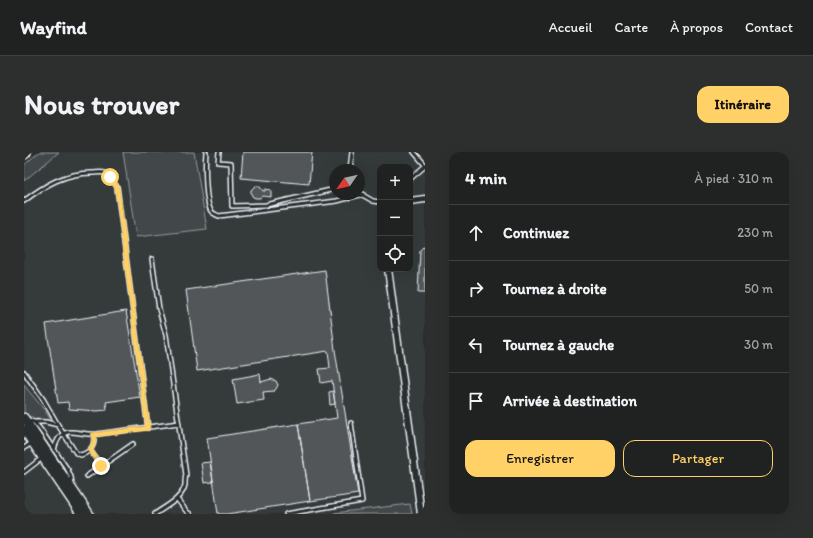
<!DOCTYPE html>
<html lang="fr">
<meta charset="utf-8">
<style>
:root{--surface:#202222;--page:#2d2f2f;--text:#f1f3f6;--muted:#a2a4a5;--line:#3d3f40;--accent:#ffd166}
body{margin:0;font-family:Itim,sans-serif;background:var(--page);color:var(--text)}
.controls{position:absolute;right:12px;top:12px;display:grid;overflow:hidden;border-radius:8px;box-shadow:0 4px 16px #0002}
.controls button{width:36px;height:36px;display:grid;place-items:center;padding:0;border:0;border-bottom:1px solid var(--line);background:var(--surface);color:var(--text);font:20px sans-serif}
.compass{position:absolute;left:305px;top:12px;width:36px;height:36px;border-radius:50%;background:var(--surface);box-shadow:0 4px 16px #0002;rotate:236deg}
.stop{position:absolute;width:12px;height:12px;margin:-9px;border:3px solid #ffd166;border-radius:50%;background:#fff}
.stop.end{background:#ffd166;border-color:#fff;box-shadow:0 1px 4px #0008}
.list{margin:0;padding:0;list-style:none}
h2{display:flex;justify-content:space-between;align-items:center;height:52px;margin:0;padding:0 16px;font-size:17px}
h2 small{font-size:13px;font-weight:400;color:var(--muted)}
.list li{display:grid;grid-template-columns:26px 1fr auto;gap:12px;align-items:center;box-sizing:border-box;height:56px;padding:0 16px;border-top:1px solid var(--line)}
.list b{display:block;font-size:15px;white-space:nowrap}
.list em{font-size:13px;font-style:normal;color:var(--muted)}
.actions{display:flex;gap:8px;padding:12px 16px}
.actions a{flex:1;padding:9px 0;border:1px solid var(--accent);border-radius:12px;text-align:center;font-size:14px;color:var(--accent)}
.actions .main{background:var(--accent);color:#111}
.icon{flex:none;width:22px;height:22px;fill:none;stroke:currentColor;stroke-width:2;stroke-linecap:round;stroke-linejoin:round}
.map{position:relative;flex:none;width:401px;height:362px;overflow:hidden;border-radius:12px}
header{display:flex;align-items:center;gap:24px;box-sizing:border-box;height:56px;padding:0 20px;background:var(--surface);border-bottom:1px solid var(--line)}
header strong{font-size:19px}
nav{display:flex;gap:22px;margin-inline-start:auto;font-size:14px}
.intro{display:flex;align-items:center;justify-content:space-between;box-sizing:border-box;height:96px;padding:0 24px}
h1{margin:0;font-size:28px}
.button{padding:10px 18px;border-radius:12px;background:var(--accent);color:#111;font-size:14px;font-weight:700}
main{display:flex;gap:24px;padding:0 24px}
aside{flex:1;background:var(--surface);border-radius:12px;box-shadow:0 4px 16px #0002}
.map>svg:first-child{display:block}
</style>
<header>
<strong>Wayfind</strong>
<nav><a>Accueil</a><a>Carte</a><a>À propos</a><a>Contact</a></nav>
</header>
<div class="intro"><h1>Nous trouver</h1><a class="button">Itinéraire</a></div>
<main>
<div class="map">
<svg width="401" height="362" viewBox="0 0 401 362">
<rect width="100%" height="100%" fill="#2a2d2e"/>
<filter id="ink" filterUnits="userSpaceOnUse"><feTurbulence type="fractalNoise" baseFrequency=".025" numOctaves="2"/><feDisplacementMap in="SourceGraphic" scale="8" xChannelSelector="R" yChannelSelector="G"/><feConvolveMatrix kernelMatrix="1 2 1 2 8 2 1 2 1" color-interpolation-filters="sRGB"/></filter>
<g filter="url(#ink)">
<path fill="#363a3b" fill-rule="evenodd" d="M35 0H99L112 85 183 77 170 0H401V362H0V29ZM356 15H386V117H356ZM311 18H335V42H311Z"/>
<path fill="#424648" stroke="#959ca0" d="M15 0H35L0 29V13Z
M99 0H170L183 77 112 85Z
M0 232 3 237 18 255 28 269 3 264 0 260Z
M386 352 388 362H311L310 361Z"/>
<path fill="#535759" stroke="#e8f1f8" d="M219 0H288L285 32 217 26Z
M231 34 236 35 239 39H241V37L247 38V45L238 44 236 46H232L229 45 227 42V38Z
M401 93V141H394L396 98Z
M301 118 311 198 334 342 286 349 274 272 313 266 308 229 297 231 295 217 306 216 304 199 173 219 162 138Z
M102 159 116 245 82 250 83 258 73 259 45 257 44 250 34 251 22 172Z
M236 222 237 230 247 227 252 229 254 233 252 237 250 239 239 240 240 248 213 252 209 227Z
M309 239 311 252 306 253 305 240Z
M274 272 286 349 203 362H194L183 286Z
M186 310 189 330 180 331 177 311Z"/>
<g fill="none" stroke-linecap="round" stroke-linejoin="round">
<g stroke="#e8f1f8" stroke-width="6">
<path id="service" d="M182 0C181 12 181 49 187 59 189 62 191 62 195 64L313 49 339 42
M195 0 194 10 207 11 208 54 242 53 311 37
M390 0 401 13
M326 18 328 0
M386 27 401 14
M335 41 349 49 356 50
M0 49C21 33 41 21 68 21 72 21 77 20 81 21 86 24 90 30 93 35L124 276
M128 107 135 157 142 183 162 323C161 326 161 330 161 333 158 347 142 354 131 362
M0 220 19 247 34 273
M4 268 10 270 16 277 44 318 47 325 48 332
M10 270H22L34 273 50 298 52 301 57 303C67 300 72 292 69 283
M0 296 8 291
M30 298C37 269 53 284 73 282L155 271
M66 298 77 314
M0 320 18 306
M63 324 109 292
M153 347 163 360 166 362
M262 362 338 349 327 271"/>
</g>
<g stroke="#e8f1f8" stroke-width="9">
<path id="minor" d="M386 49 401 47
M364 117 397 362"/>
</g>
<g stroke="#e8f1f8" stroke-width="11">
<path id="tertiary" d="M0 266 65 362
M0 278 57 362"/>
</g>
<g stroke="#e8f1f8" stroke-width="14">
<path id="motorway" d="M0 1 1 0"/>
</g>
<use href="#service" stroke="#2a2d2e" stroke-width="3"/>
<use href="#minor" stroke="#2a2d2e" stroke-width="6"/>
<use href="#tertiary" stroke="#2a2d2e" stroke-width="8"/>
<use href="#motorway" stroke="#2a2d2e" stroke-width="11"/>
</g>
</g>
<g fill="none" stroke-linecap="round" stroke-linejoin="round" filter="url(#ink)">
<path stroke="#ffd166" stroke-width="5" d="M77 314 66 298C70 294 71 288 69 283L124 276 93 35 86 25"/>
</g>
</svg>
<div class="controls">
<button>+</button>
<button>−</button>
<button><svg class="icon" aria-label="locate" viewBox="0 0 24 24"><circle cx="12" cy="12" r="6"/><path d="M12 2v4M12 18v4M2 12h4M18 12h4"/></svg></button>
</div>
<svg class="compass" viewBox="-18 -18 36 36"><path d="M0-13l5 13h-10z" fill="#e53935"/><path d="M0 13l5-13h-10z" fill="#a2a4a5"/></svg>
<div class="stop" style="left:86px;top:25px"></div>
<div class="stop end" style="left:77px;top:314px"></div>
</div>
<aside>
<h2>4 min<small>À pied · 310 m</small></h2>
<ul class="list">
<li><svg class="icon" aria-label="ahead" viewBox="0 0 24 24"><path d="M12 20V5M6 11l6-6 6 6"/></svg><div><b>Continuez</b></div><em>230 m</em></li>
<li><svg class="icon" aria-label="right" viewBox="0 0 24 24"><path d="M7 20v-9h11M14 6l5 5-5 5"/></svg><div><b>Tournez à droite</b></div><em>50 m</em></li>
<li><svg class="icon" aria-label="left" viewBox="0 0 24 24"><path d="M17 20v-9H6M10 6l-5 5 5 5"/></svg><div><b>Tournez à gauche</b></div><em>30 m</em></li>
<li><svg class="icon" aria-label="arrive" viewBox="0 0 24 24"><path d="M6 21V4h12l-3 4 3 4H6"/></svg><div><b>Arrivée à destination</b></div></li>
</ul>
<div class="actions"><a class="main">Enregistrer</a><a>Partager</a></div>
</aside>
</main>
